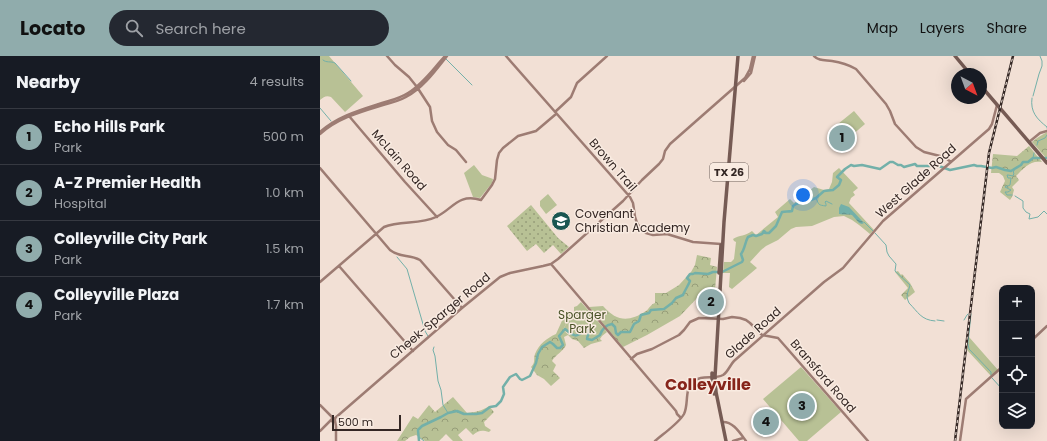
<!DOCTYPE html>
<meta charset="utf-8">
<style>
:root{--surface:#171b24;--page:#242831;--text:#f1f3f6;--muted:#9ea1a6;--line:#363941;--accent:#90acac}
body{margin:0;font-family:Poppins,sans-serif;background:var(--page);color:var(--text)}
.controls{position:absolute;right:12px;bottom:12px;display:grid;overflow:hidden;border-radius:8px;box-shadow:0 4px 16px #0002}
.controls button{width:36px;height:36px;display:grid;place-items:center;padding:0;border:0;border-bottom:1px solid var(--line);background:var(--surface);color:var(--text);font:20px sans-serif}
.compass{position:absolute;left:631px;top:12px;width:36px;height:36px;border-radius:50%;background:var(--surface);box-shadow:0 4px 16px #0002;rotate:139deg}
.scale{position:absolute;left:12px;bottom:10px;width:69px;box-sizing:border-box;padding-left:4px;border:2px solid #342724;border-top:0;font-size:11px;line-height:14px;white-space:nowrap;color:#342724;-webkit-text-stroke:3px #f9ebe1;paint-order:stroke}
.you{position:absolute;left:483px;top:139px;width:14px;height:14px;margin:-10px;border:3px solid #fff;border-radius:50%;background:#1a73e8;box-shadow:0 0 0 6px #1a73e833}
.badge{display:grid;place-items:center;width:26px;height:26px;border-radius:50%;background:var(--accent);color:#111;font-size:13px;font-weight:700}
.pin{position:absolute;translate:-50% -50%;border:2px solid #fff;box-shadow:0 1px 4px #0006}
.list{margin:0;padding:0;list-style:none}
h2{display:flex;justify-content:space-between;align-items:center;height:52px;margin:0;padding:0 16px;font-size:17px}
h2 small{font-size:13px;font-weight:400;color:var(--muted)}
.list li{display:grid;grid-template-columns:26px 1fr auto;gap:12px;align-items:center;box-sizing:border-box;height:56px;padding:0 16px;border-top:1px solid var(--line)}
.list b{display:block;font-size:15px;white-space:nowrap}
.list p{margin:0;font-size:13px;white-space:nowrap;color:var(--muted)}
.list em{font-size:13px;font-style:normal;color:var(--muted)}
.icon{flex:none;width:22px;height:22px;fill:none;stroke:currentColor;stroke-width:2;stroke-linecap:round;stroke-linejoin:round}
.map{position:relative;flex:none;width:727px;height:385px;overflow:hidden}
header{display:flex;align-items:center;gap:24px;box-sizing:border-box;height:56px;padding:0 20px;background:var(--accent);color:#111}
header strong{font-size:19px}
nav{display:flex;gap:22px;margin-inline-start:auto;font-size:14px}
.search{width:280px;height:36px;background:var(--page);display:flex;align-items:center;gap:10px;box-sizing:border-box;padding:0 14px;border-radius:22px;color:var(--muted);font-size:15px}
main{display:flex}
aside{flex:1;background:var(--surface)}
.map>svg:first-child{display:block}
</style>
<header>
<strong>Locato</strong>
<div class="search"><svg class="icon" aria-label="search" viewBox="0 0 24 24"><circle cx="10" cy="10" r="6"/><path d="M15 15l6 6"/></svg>Search here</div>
<nav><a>Map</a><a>Layers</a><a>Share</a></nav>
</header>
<main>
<aside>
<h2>Nearby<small>4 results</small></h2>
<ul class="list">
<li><span class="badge">1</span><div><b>Echo Hills Park</b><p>Park</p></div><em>500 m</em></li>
<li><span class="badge">2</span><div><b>A-Z Premier Health</b><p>Hospital</p></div><em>1.0 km</em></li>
<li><span class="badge">3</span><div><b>Colleyville City Park</b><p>Park</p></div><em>1.5 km</em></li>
<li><span class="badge">4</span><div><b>Colleyville Plaza</b><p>Park</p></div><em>1.7 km</em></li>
</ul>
</aside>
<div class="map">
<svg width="727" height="385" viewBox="0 0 727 385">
<defs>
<pattern id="grass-dots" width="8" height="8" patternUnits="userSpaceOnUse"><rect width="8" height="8" fill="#b8c195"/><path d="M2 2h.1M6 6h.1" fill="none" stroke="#969d79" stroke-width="1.8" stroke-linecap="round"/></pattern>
<pattern id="forest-crowns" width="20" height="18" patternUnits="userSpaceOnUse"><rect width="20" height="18" fill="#b8c195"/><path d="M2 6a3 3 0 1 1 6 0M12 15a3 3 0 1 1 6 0" fill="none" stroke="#969d79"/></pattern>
<pattern id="water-ripples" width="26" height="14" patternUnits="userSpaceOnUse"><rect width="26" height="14" fill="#73b0a9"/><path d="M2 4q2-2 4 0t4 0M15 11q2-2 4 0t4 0" fill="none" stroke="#5f8f89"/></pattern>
</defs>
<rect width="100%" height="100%" fill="#f2e0d5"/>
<path fill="url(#grass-dots)" d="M211 149 238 182 249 191 241 198 233 189 224 197 216 188 207 195 187 170Z"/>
<path fill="url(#forest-crowns)" d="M727 76V103L712 86 717 82Z
M709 90 722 106C710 104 704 112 696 120L699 124 692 131 694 134 692 141 690 144 680 136 685 125 683 120 679 117H671L673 98 697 100Z
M377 199 391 202 390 209 397 211 395 234 379 240 360 260 327 279 303 291 269 251 283 250C297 266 309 266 326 255 329 253 330 249 335 247V237H346L359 229 371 216 375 209Z
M578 215 581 219 582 218 590 227 595 236 585 244 581 239 588 232 575 216Z
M245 258H251L243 274 249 279 273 278 282 280 280 283 282 285 271 288 264 292 258 285 252 283 248 279 244 281 246 289C244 295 236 298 232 305L236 309 233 315 240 322 231 330 224 323 217 319 211 311C216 306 213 304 215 298 219 288 227 282 236 278Z
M133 341 147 357C155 356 162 355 169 350L174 356 164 366 165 370 171 374 169 376C162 374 159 374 153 379L146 372 138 379 143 385H133L126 378 119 385H105L96 379 90 381 85 385H77L93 360 98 363 109 349 115 356Z"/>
<path fill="#b8c195" d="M0 0H9L43 40 25 56 11 41C6 39 4 41 0 44Z
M534 55 545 68 517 92 513 72Z
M154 109 162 119 173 123 172 127 160 142 153 141 144 117Z
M519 112 538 132 533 136 535 139 531 142 529 147 554 174 550 178 539 169 532 164 524 160 514 161 492 170 476 171 471 173 458 184 446 190 441 194 430 206 437 212 412 233 409 231 410 217H403L404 206H411L414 203 416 186 414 185 413 183C419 179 426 180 432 175L436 179 458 161 455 156 470 143 474 147 494 131 504 134 509 133 512 126 513 117Z
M228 138 237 149 226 158 220 150V145Z
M261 246 287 276 282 280C279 279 275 278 272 278 260 277 255 282 243 274L251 258 254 256V251L257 250Z
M649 281 678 314 671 320 647 294Z
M481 311 521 356 487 385H479L443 343Z"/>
<path fill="url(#water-ripples)" d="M521 148 529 151 544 167 542 168 539 167 532 159C527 158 524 159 519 158V152Z"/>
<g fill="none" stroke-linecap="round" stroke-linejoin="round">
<path stroke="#73b0a9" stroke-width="1" d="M126 3 152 29
M3 4C6 7 11 5 15 7L31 25
M713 40 719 18 722 10V5L720 0
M712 42C710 56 717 63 727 71V72
M0 52 11 65
M717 89 718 85 725 82 727 79
M713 102 714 97
M692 139H687L685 136H688L691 134 685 131 686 130H688L690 129 691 122H688L687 119H688L693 120 694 117 693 116 694 115V113
M695 140 703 145V152L706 156 710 158 709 163 718 161 724 155 727 158
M496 142C499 149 498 149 506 150V148L505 146 506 145 512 148
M544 166 553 175
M555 177 566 189 567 196 569 200 576 208 575 215C580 220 585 224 590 229 588 238 585 238 589 247 598 256 601 264 615 265
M77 201 87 213 105 275 108 280
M617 264 624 265
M644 264 647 259 648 258
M648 287 651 258
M648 288 649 293 671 316V319
M114 291 113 294 115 300 118 325 121 334 123 349 128 357
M672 322 682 333
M99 381 104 385"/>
<path stroke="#73b0a9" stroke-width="2.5" d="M99 385 98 374 102 370 121 361 128 357 137 355 144 358H156L162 357 170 351 176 350 181 345 184 338 183 331 190 321 196 318 200 323 202 324 210 320 216 307 218 298 222 291 230 286 233 288 237 292H240L243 289 239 280 245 273C257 283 256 280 268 273H269C270 277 267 280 267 283L272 284 280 279C282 273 285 269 292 268L295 271 296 277 298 279 301 276H310L314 268 319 265 321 259 329 257 331 254 344 253 352 247 356 242 363 239C365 234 368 230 370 225L367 222 370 218H373L375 217 388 218 393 216H402L422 206 423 204 421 198C425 193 425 186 428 181L433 179 436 180 442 178 444 175 446 177H449L456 170 462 156C466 155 468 156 472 155L473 150 476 148 482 146H486L496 142 504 135 513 134 519 129 521 124 517 121 525 113 531 109 534 110 542 109 560 113 570 106H573L578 109H581L584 111 595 108 597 110H611L616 109 630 114 654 109 657 110H661L672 112 676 111 685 114 691 115 701 109 703 106H708L713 102H727"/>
<path stroke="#9d7c73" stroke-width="2.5" d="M67 0 75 9 89 21 97 31 110 51 112 65 117 76 128 89 136 94 146 106
M186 0 310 141 313 147 315 161 317 167 321 173 326 177 333 179 347 178 373 186 401 188
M494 0C499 5 504 4 512 5 519 6 529 9 536 13L566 48 570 55 575 68 596 91 604 96 624 101 631 106
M424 25 431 17 435 0
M235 56 251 41 257 27 287 0
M29 60 85 126 117 161
M0 76C17 61 37 55 59 48 68 45 79 43 88 37 103 28 113 13 125 0
M0 78C18 62 40 56 63 49 71 47 79 45 86 41 103 32 116 14 127 0
M709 86 720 77 727 75
M0 112 70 194C80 202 89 198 100 204L142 252
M231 208 356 355 357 358 361 362
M19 210 93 295
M0 226 64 171C80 164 100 169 116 161 133 153 138 137 161 144L172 129 175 123 177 104 179 97 183 92 198 80 216 75 236 58
M712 284 727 270
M311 303 317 298 332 293 359 279 364 274 370 266 379 262 403 263 412 261 420 262 426 264 430 267 442 279 458 282 548 385
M0 349 13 362
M13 362 15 364 13 366 11 364Z
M14 363 142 252 180 221 190 217 223 210 231 208 238 203 303 145 322 124 339 108 343 103 345 95 350 88 425 22 430 13 433 0
M15 365 16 370V385
M402 366C413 365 420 377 426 385
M0 375 11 364
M335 385C343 378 359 367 364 358 369 348 364 334 373 326 381 318 394 324 403 319 408 316 410 309 414 305L504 226 523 212 563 165 669 73 672 68 677 49
M413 385 423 382
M640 385 646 343 682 311"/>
<path stroke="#765b54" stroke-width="3.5" d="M635 0 650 18
M661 30 727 107
M399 217 401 189
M392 317V326L394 338
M406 385 396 336 395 321 404 166 418 0"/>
<g stroke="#342724" stroke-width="2.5">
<path id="rail" d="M635 385 669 97 693 0"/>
</g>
<use href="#rail" stroke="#f9ebe1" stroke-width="1" stroke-dasharray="3" stroke-linecap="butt"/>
</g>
<defs>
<g id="school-disc" transform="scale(1)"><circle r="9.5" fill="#195651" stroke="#f9ebe1"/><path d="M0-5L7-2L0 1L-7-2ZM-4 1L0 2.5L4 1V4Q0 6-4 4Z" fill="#fff"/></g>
</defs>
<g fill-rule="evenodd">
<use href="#school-disc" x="241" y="165"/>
</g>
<g text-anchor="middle" stroke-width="3" stroke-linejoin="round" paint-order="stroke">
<rect fill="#f9ebe1" stroke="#6f625d" stroke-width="1" x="390" y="107" width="38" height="18" rx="3"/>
<g font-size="11" font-weight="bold" fill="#342724">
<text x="409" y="120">TX 26</text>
</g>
<g font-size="12" fill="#342724" stroke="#f9ebe1">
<text transform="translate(79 104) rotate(49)" y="4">McLain Road</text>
<text transform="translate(293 109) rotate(49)" y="4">Brown Trail</text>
<text transform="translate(596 125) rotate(-42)" y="4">West Glade Road</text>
<text transform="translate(120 260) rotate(-40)" y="4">Cheek-Sparger Road</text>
<text transform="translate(433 277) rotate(-42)" y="4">Glade Road</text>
<text transform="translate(503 320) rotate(49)" y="4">Bransford Road</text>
</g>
<g font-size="12" fill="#342724" stroke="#f9ebe1" text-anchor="start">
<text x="255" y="162">Covenant<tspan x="255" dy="14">Christian Academy</tspan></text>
</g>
<g font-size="12" fill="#495327" stroke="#f9ebe1">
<text x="262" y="263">Sparger<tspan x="262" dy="14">Park</tspan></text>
</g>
<g font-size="16" font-weight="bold" fill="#86241a" stroke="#f9ebe1">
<text x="388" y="334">Colleyville</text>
</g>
</g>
</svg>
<div class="controls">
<button>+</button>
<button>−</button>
<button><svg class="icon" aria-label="locate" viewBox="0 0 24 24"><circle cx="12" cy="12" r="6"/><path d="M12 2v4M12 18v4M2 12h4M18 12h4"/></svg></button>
<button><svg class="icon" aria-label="layers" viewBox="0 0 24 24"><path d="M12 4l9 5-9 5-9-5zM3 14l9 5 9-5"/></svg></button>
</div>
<svg class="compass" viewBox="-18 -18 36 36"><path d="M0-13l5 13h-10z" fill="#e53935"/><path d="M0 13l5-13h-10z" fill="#9ea1a6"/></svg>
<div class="scale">500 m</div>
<div class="you"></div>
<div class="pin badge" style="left:522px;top:82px">1</div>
<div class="pin badge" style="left:391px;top:246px">2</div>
<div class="pin badge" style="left:482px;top:350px">3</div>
<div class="pin badge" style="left:446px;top:366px">4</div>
</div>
</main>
